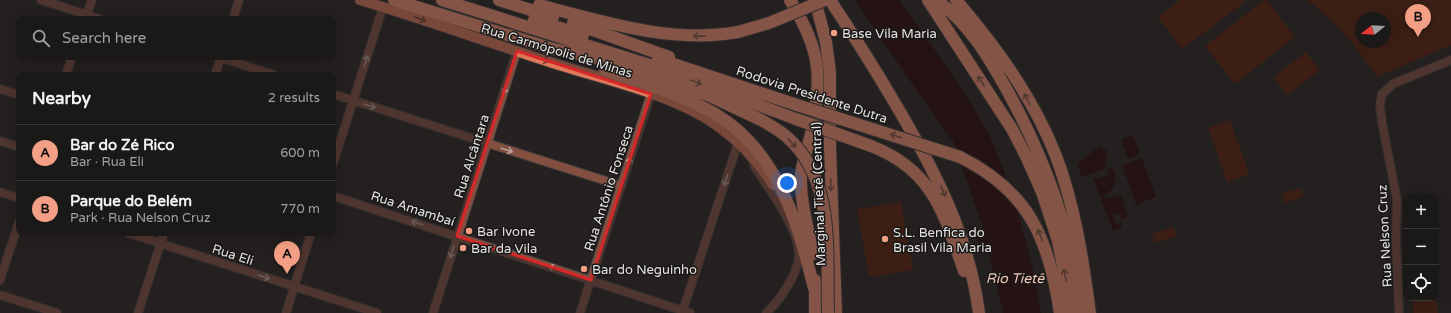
<!DOCTYPE html>
<meta charset="utf-8">
<style>
:root{--surface:#1b1918;--page:#282625;--text:#f1f3f6;--muted:#a0a0a2;--line:#393837;--accent:#f39f85}
body{margin:0;font-family:"Varela Round",sans-serif;background:var(--page);color:var(--text)}
.controls{position:absolute;right:12px;bottom:12px;display:grid;overflow:hidden;border-radius:8px;box-shadow:0 4px 16px #0002}
.controls button{width:36px;height:36px;display:grid;place-items:center;padding:0;border:0;border-bottom:1px solid var(--line);background:var(--surface);color:var(--text);font:20px sans-serif}
.compass{position:absolute;left:1355px;top:12px;width:36px;height:36px;border-radius:50%;background:var(--surface);box-shadow:0 4px 16px #0002;rotate:252deg}
.you{position:absolute;left:787px;top:183px;width:14px;height:14px;margin:-10px;border:3px solid #fff;border-radius:50%;background:#1a73e8;box-shadow:0 0 0 6px #1a73e833}
.badge{display:grid;place-items:center;width:26px;height:26px;border-radius:50%;background:var(--accent);color:#111;font-size:13px;font-weight:700}
.pin{position:absolute;translate:-50% -33px;filter:drop-shadow(0 1px 2px #0008)}
.pin::after{content:'';position:absolute;top:21px;width:14px;height:12px;background:inherit;clip-path:polygon(0 0,100% 0,50% 100%)}
.list{margin:0;padding:0;list-style:none}
h2{display:flex;justify-content:space-between;align-items:center;height:52px;margin:0;padding:0 16px;font-size:17px}
h2 small{font-size:13px;font-weight:400;color:var(--muted)}
.list li{display:grid;grid-template-columns:26px 1fr auto;gap:12px;align-items:center;box-sizing:border-box;height:56px;padding:0 16px;border-top:1px solid var(--line)}
.list b{display:block;font-size:15px;white-space:nowrap}
.list p{margin:0;font-size:13px;white-space:nowrap;color:var(--muted)}
.list em{font-size:13px;font-style:normal;color:var(--muted)}
.icon{flex:none;width:22px;height:22px;fill:none;stroke:currentColor;stroke-width:2;stroke-linecap:round;stroke-linejoin:round}
.map{position:relative;flex:none;width:1451px;height:313px;overflow:hidden}
.search{position:absolute;background:var(--surface);box-shadow:0 4px 16px #0002;left:16px;top:16px;width:320px;height:44px;display:flex;align-items:center;gap:10px;box-sizing:border-box;padding:0 14px;border-radius:8px;color:var(--muted);font-size:15px}
.panel{position:absolute;background:var(--surface);box-shadow:0 4px 16px #0002;left:16px;top:72px;width:320px;height:164px;border-radius:8px}
.map>svg:first-child{display:block}
</style>
<div class="map">
<svg width="1451" height="313" viewBox="0 0 1451 313">
<rect width="100%" height="100%" fill="#242120"/>
<path fill="#591b07" fill-rule="evenodd" d="M1180 0H1245L1246 1 1182 49 1158 17Z
M1264 0H1267L1295 37 1235 84 1205 46Z
M1307 0H1451V45L1377 77C1357 47 1336 21 1307 0ZM1361 18H1385V42H1361Z
M1306 52 1320 70 1287 95 1274 77Z
M1230 120 1249 174 1227 182 1208 128Z
M1301 188 1303 197 1284 203 1282 194Z
M901 202 913 270 869 277 857 209Z
M1173 227 1177 236 1155 243 1152 234Z
M1436 291 1438 313H1413V298H1436Z"/>
<path fill="#240300" d="M855 0H899C927 40 958 80 983 123 995 144 1002 166 1010 190 1024 230 1035 271 1041 313H1003L987 245 975 239 974 236 986 237 953 141 945 132Z
M1133 135 1140 154 1128 159 1121 139Z
M1099 146 1107 151 1105 169 1082 177 1077 164Z
M1142 158 1156 197 1136 205 1122 165Z
M1112 168C1120 177 1114 191 1104 196V198L1122 196 1128 216 1122 220 1119 214 1113 215 1115 224 1121 223 1122 227 1113 231 1093 179 1104 176 1106 178 1109 172 1108 169Z"/>
<g fill="none" stroke-linecap="round" stroke-linejoin="round">
<g stroke="#3f3c3b" stroke-width="10">
<path id="minor" d="M41 0 100 19
M85 19 92 0
M233 19 239 0
M219 57 274 75
M66 75 72 57
M215 75 221 57
M0 89 19 95
M333 94 622 186
M0 141 19 147
M753 161 754 166C769 189 799 228 799 256 798 269 792 279 785 290 780 298 773 307 766 313
M333 164 383 7
M0 192 19 198
M333 196 690 313
M128 233 377 313
M0 280 19 222
M0 295 57 313
M683 310 738 143
M138 313 164 233
M286 313 311 233
M433 313 517 51
M580 313 651 94
M1399 313 1396 239 1397 200 1382 122 1380 105 1382 94 1393 84 1451 60"/>
</g>
<g stroke="#3f3c3b" stroke-width="12">
<path id="major" d="M360 0C427 20 493 44 559 65 610 81 670 94 715 124 738 140 758 161 773 185"/>
</g>
<g stroke="#3f3c3b" stroke-width="14">
<path id="highway" d="M394 0 550 48 596 58 710 96 761 120
M442 0 656 67 796 119
M499 0 553 17
M790 0C821 50 823 77 811 134 808 147 802 162 801 176 800 202 808 228 813 254
M815 0 826 42 830 72V146L836 313
M830 0C852 33 873 66 893 100 933 167 969 235 979 313
M928 0 1012 129 1026 156 1042 192 1058 241 1072 313
M936 0C968 22 988 56 1007 90 1045 159 1073 234 1081 313
M956 0C996 47 1033 97 1056 156 1075 206 1083 260 1090 313
M539 5C604 22 671 44 738 32
M534 20 583 35
M573 23 669 57
M658 59 797 105
M605 70C642 83 683 95 717 115 778 152 798 224 814 288
M871 146C933 170 944 213 964 271
M960 157C1030 192 1048 238 1060 313
M815 280V313"/>
</g>
<use href="#minor" stroke="#824f40" stroke-width="8"/>
<use href="#major" stroke="#e17859" stroke-width="10"/>
<use href="#highway" stroke="#f89374" stroke-width="12"/>
<g stroke="#3f3c3b" stroke-width="14" stroke-linecap="butt">
<path id="highway-bridge" d="M738 32 769 23 825 0
M797 105 960 157
M796 119 871 146
M761 120C770 125 779 130 787 137 836 180 826 254 828 313"/>
</g>
<use href="#highway-bridge" stroke="#f89374" stroke-width="12"/>
</g>
<defs><path id="oneway-shaft" d="M-6 0H5M1.5-3L5.5 0L1.5 3" fill="none" stroke-width="1.6" stroke-linecap="round" stroke-linejoin="round"/></defs>
<g stroke="#744335">
<use href="#oneway-shaft" transform="translate(420 19) rotate(19)"/>
<use href="#oneway-shaft" transform="translate(543 60) rotate(18)"/>
</g>
<g stroke="#895646">
<use href="#oneway-shaft" transform="translate(699 36) rotate(-179)"/>
<use href="#oneway-shaft" transform="translate(981 81) rotate(-124)"/>
<use href="#oneway-shaft" transform="translate(696 82) rotate(20)"/>
<use href="#oneway-shaft" transform="translate(1027 99) rotate(-118)"/>
<use href="#oneway-shaft" transform="translate(896 136) rotate(-162)"/>
<use href="#oneway-shaft" transform="translate(792 143) rotate(48)"/>
<use href="#oneway-shaft" transform="translate(831 185) rotate(88)"/>
<use href="#oneway-shaft" transform="translate(943 191) rotate(67)"/>
<use href="#oneway-shaft" transform="translate(1040 235) rotate(-114)"/>
<use href="#oneway-shaft" transform="translate(1065 275) rotate(-102)"/>
</g>
<g stroke="#b8a099">
<use href="#oneway-shaft" transform="translate(366 61) rotate(-72)"/>
<use href="#oneway-shaft" transform="translate(505 88) rotate(108)"/>
<use href="#oneway-shaft" transform="translate(370 106) rotate(18)"/>
<use href="#oneway-shaft" transform="translate(507 150) rotate(18)"/>
<use href="#oneway-shaft" transform="translate(629 163) rotate(-72)"/>
<use href="#oneway-shaft" transform="translate(726 180) rotate(108)"/>
<use href="#oneway-shaft" transform="translate(417 223) rotate(-162)"/>
<use href="#oneway-shaft" transform="translate(452 252) rotate(108)"/>
<use href="#oneway-shaft" transform="translate(554 268) rotate(-162)"/>
<use href="#oneway-shaft" transform="translate(264 277) rotate(18)"/>
</g>
<path d="M0 0H1451V313H0ZM517 51 651 94 591 280 457 236Z" fill="#242120" fill-opacity=".55" fill-rule="evenodd"/>
<path fill="none" stroke="#d62828" stroke-width="3" stroke-linejoin="round" d="M517 51 651 94 591 280 457 236Z"/>
<g fill="#f39f85" stroke="#1a1817" stroke-width="1.5">
<circle cx="834" cy="33" r="4"/>
<circle cx="469" cy="231" r="4"/>
<circle cx="885" cy="239" r="4"/>
<circle cx="463" cy="248" r="4"/>
<circle cx="584" cy="269" r="4"/>
</g>
<g text-anchor="middle" stroke-width="3" stroke-linejoin="round" paint-order="stroke">
<g font-size="13" fill="#e4e2e1" stroke="#1a1817" text-anchor="start">
<text x="842" y="38">Base Vila Maria</text>
<text x="477" y="236">Bar Ivone</text>
<text x="893" y="237">S.L. Benfica do<tspan x="893" dy="15">Brasil Vila Maria</tspan></text>
<text x="471" y="253">Bar da Vila</text>
<text x="592" y="274">Bar do Neguinho</text>
</g>
<g font-size="13" fill="#e4e2e1" stroke="#1a1817">
<text transform="translate(557 50) rotate(17)" y="5">Rua Carmópolis de Minas</text>
<text transform="translate(812 94) rotate(18)" y="5">Rodovia Presidente Dutra</text>
<text transform="translate(471 156) rotate(-72)" y="5">Rua Alcântara</text>
<text transform="translate(608 188) rotate(-72)" y="5">Rua Antônio Fonseca</text>
<text transform="translate(818 194) rotate(-92)" y="5">Marginal Tietê (Central)</text>
<text transform="translate(413 208) rotate(18)" y="5">Rua Amambaí</text>
<text transform="translate(1384 236) rotate(-93)" y="5">Rua Nelson Cruz</text>
<text transform="translate(233 254) rotate(18)" y="5">Rua Eli</text>
</g>
<g font-size="14" font-style="italic" fill="#f0c5b8" stroke="#1a1817">
<text x="1015" y="283">Rio Tietê</text>
</g>
</g>
</svg>
<div class="controls">
<button>+</button>
<button>−</button>
<button><svg class="icon" aria-label="locate" viewBox="0 0 24 24"><circle cx="12" cy="12" r="6"/><path d="M12 2v4M12 18v4M2 12h4M18 12h4"/></svg></button>
</div>
<svg class="compass" viewBox="-18 -18 36 36"><path d="M0-13l5 13h-10z" fill="#e53935"/><path d="M0 13l5-13h-10z" fill="#a0a0a2"/></svg>
<div class="you"></div>
<div class="pin badge" style="left:287px;top:274px">A</div>
<div class="pin badge" style="left:1418px;top:37px">B</div>
<div class="search"><svg class="icon" aria-label="search" viewBox="0 0 24 24"><circle cx="10" cy="10" r="6"/><path d="M15 15l6 6"/></svg>Search here</div>
<section class="panel">
<h2>Nearby<small>2 results</small></h2>
<ul class="list">
<li><span class="badge">A</span><div><b>Bar do Zé Rico</b><p>Bar · Rua Eli</p></div><em>600 m</em></li>
<li><span class="badge">B</span><div><b>Parque do Belém</b><p>Park · Rua Nelson Cruz</p></div><em>770 m</em></li>
</ul>
</section>
</div>
